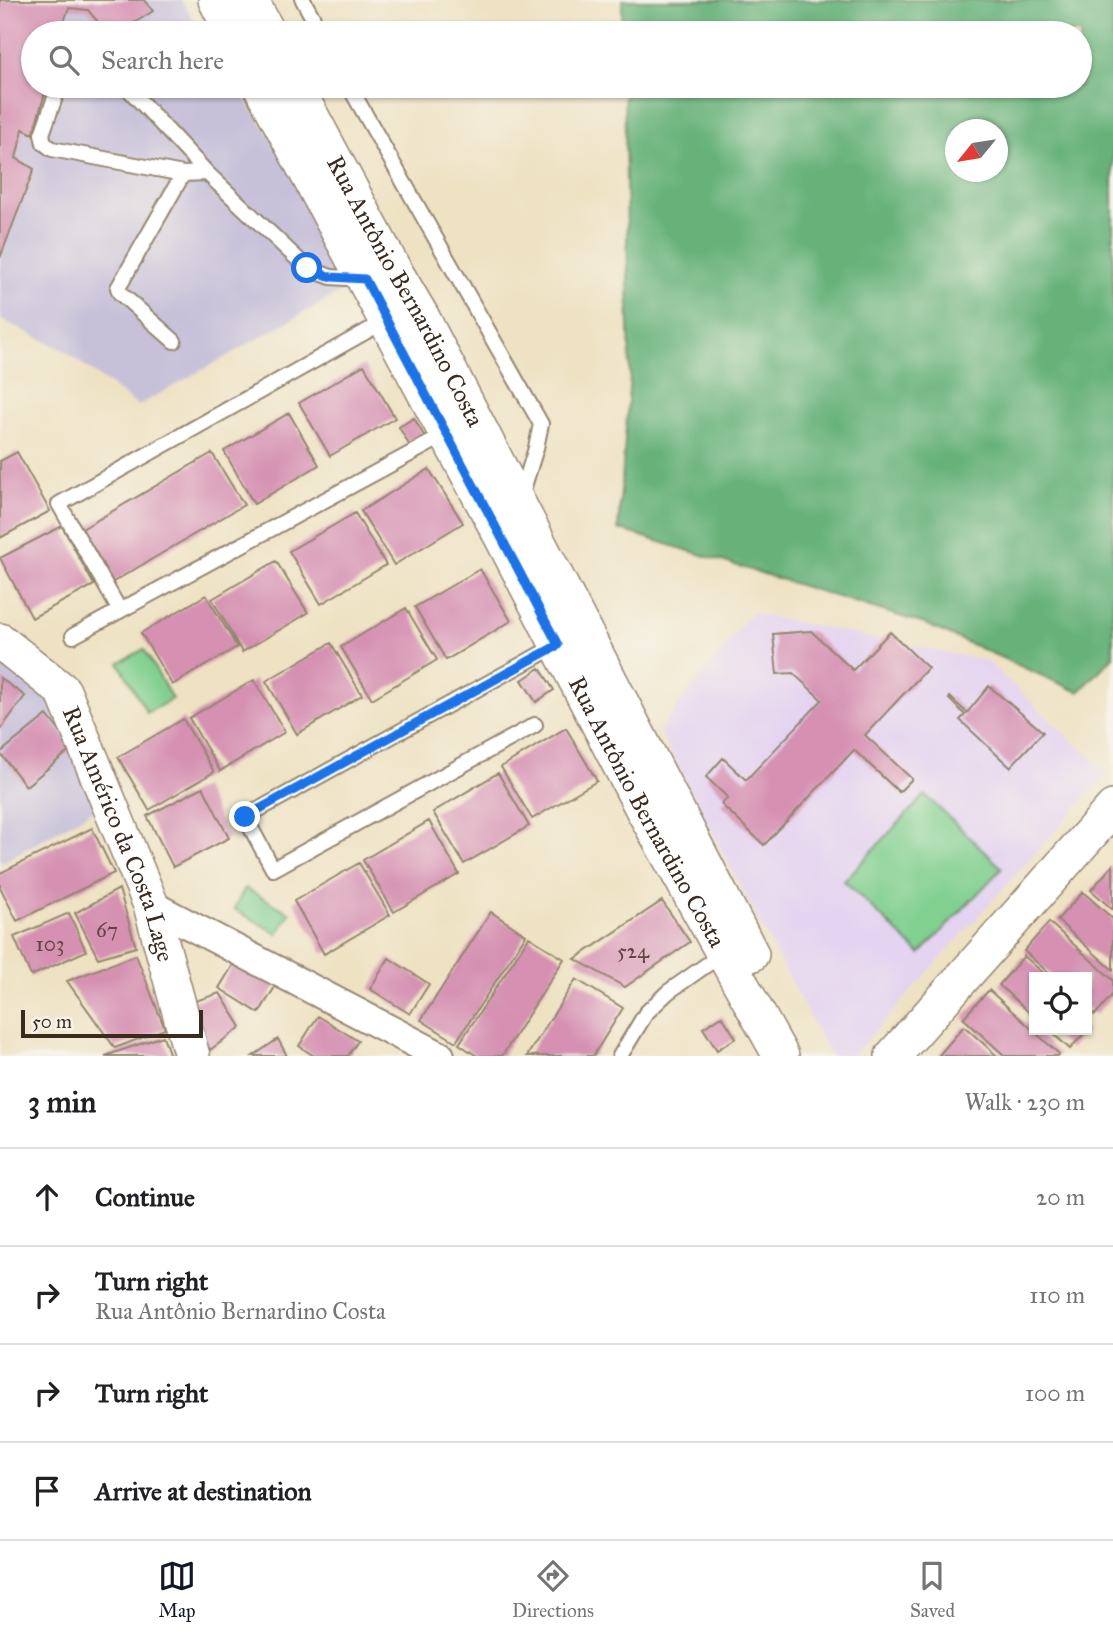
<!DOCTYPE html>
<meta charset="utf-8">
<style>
:root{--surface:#fff;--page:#f6f6f6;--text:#202124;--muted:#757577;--line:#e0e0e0;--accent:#111827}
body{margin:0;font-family:"IM FELL Great Primer",serif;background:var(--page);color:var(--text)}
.controls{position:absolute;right:21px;bottom:21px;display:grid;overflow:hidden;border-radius:0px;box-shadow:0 2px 5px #0004}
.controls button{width:63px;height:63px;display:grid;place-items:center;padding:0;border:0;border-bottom:2px solid var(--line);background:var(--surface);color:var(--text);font:35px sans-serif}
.compass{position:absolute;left:945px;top:119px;width:63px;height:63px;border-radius:50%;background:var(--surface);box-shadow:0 2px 5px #0004;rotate:240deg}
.scale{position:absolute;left:21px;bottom:18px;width:182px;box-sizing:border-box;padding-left:7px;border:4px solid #3b2a1e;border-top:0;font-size:19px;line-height:24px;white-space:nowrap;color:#3b2a1e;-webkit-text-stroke:5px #f7f3e8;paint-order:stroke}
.stop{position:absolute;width:21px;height:21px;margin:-16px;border:5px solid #1a73e8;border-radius:50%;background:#fff}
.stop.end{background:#1a73e8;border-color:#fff;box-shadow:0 2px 7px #0008}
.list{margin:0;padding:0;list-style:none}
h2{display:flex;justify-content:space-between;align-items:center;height:91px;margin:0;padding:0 28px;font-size:30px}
h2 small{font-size:23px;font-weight:400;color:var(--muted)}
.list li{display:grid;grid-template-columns:46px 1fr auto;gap:21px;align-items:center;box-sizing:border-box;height:98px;padding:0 28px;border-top:2px solid var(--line)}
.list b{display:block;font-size:26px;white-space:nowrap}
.list p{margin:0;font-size:23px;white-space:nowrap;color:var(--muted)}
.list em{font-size:23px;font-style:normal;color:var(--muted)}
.icon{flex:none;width:38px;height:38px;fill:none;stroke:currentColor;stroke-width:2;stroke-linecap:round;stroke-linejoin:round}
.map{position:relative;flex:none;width:1113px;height:1056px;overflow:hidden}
.search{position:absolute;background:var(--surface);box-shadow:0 2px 5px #0004;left:21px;right:21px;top:21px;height:77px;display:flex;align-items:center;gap:18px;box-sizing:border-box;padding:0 24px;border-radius:38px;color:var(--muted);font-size:26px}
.sheet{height:483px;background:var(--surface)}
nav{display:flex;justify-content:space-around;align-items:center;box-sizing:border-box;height:98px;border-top:2px solid var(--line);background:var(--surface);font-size:19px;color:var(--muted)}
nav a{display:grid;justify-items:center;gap:4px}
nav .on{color:var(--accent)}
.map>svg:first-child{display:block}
</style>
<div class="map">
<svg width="1113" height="1056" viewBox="0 0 1113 1056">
<rect width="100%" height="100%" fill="#f7f3e8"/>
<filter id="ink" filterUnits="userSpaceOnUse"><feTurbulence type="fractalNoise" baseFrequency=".0143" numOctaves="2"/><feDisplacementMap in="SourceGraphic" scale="14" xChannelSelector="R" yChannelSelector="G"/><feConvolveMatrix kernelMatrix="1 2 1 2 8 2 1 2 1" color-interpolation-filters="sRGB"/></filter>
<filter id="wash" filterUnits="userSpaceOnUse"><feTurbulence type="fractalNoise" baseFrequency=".00686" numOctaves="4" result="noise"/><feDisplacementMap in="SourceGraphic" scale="28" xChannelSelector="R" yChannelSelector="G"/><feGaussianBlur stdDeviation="1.57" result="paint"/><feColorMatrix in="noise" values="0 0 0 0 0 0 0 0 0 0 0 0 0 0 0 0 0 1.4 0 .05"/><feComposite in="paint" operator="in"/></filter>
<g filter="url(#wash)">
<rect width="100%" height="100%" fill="#eee2c3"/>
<path fill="#e4d3f1" d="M751 613 987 661 1107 773 853 1056H830L659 731Z"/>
<path fill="#c6c0d9" d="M0 0H181L203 33H33V86H237L364 279 138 406 65 351 0 319Z
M0 663 51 704 109 801 0 864Z"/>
<path fill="#81d090" stroke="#5e7d57" stroke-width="2" d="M144 649 172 699 147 713 119 663Z
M925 795 1002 868 920 954 844 881Z
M245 888 290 913 278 934 234 909Z"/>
<path fill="#68b27a" stroke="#526e4c" stroke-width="2" fill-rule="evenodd" d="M622 0H1113V657L1079 692 925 624 618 529 630 376 624 86H1080V33H622ZM956 130H998V172H956Z"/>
<g id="blocks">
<path fill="#d590b2" d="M0 0H144L153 11 118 33H107L88 10 69 8 60 33H33V57L30 70 33 71V86H47L33 134 23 129 16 158 34 169 0 258Z
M364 365 395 418 330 456 299 403Z
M289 413 319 465 254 504 224 451Z
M414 418 426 439 411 448 399 427Z
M17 452 50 511 0 538V461Z
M212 453 244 505 113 582 82 529Z
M429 469 463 523 394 565 361 511Z
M355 513 386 565 321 604 289 551Z
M62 526 94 585 32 618 0 558Z
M276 561 308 613 242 652 212 599Z
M480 569 511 621 446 660 415 607Z
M206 595 237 647 172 685 141 633Z
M406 608 437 660 372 699 341 647Z
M811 631 853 670 890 632 928 668 865 735 912 779 899 792 854 750 764 845 721 804 728 798 706 777 723 758 746 780 822 700 793 673 777 674 773 634Z
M331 643 362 695 297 734 266 681Z
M540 668 554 690 536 702 522 680Z
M0 678 25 696 0 730Z
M254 680 285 732 220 771 189 718Z
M989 686 1043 732 1010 767 960 720 965 715 949 699 950 697 967 713Z
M47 715 73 748 26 786 0 753Z
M183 719 214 772 149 810 118 757Z
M566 728 597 781 532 819 501 767Z
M498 773 529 826 464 864 433 812Z
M203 787 229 838 173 867 147 816Z
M429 821 459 874 394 912 363 860Z
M92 828 114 873 17 921 0 887V873Z
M359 863 390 915 324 954 294 901Z
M1113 865V910L1091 890Z
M119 889 136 947 98 958 75 913Z
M1083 892 1113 919V970L1057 920Z
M662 901 690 942 625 987 575 959Z
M491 912 526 935 456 1042 421 1020Z
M69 913 86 951 31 976 14 937Z
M1049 922 1113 980V994L1095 1015 1087 1008V977H1053L1024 951Z
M529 937 564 959 502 1056H477L459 1044Z
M136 955 165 1029 115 1048 67 981Z
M1024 956 1048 977H1034V1017L999 985Z
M238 957 278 982 259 1013 219 988Z
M389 958 429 984 410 1014 370 989Z
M576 979 623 1008 593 1056H527Z
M989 990 1059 1054 1058 1056H1005L963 1018Z
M220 993 241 1027 210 1050 189 1003Z
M318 1016 358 1041 348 1056H314L299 1046Z
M722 1016 736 1038 717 1050 703 1028Z
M964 1026 997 1056H940L939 1055Z
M1049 1030H1087L1070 1049Z
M163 1036 170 1056H105Z
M278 1039 287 1056H253Z"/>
</g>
</g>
<g filter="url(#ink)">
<use href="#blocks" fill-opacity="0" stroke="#948670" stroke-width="2"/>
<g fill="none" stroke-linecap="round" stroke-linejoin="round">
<g stroke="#948670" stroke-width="18">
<path id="service" d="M303 0 321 33
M59 86 42 134 44 143 52 149 183 174 207 173
M126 86 207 173 307 268 331 277 361 279
M349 86 541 424 536 448 521 496
M174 341 120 293 118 288 183 174
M120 611 59 504 385 321
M73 636 447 434
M535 725 273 869 245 817 557 645
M620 1056 646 1013 668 992 722 954"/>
</g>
<g stroke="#948670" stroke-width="32">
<path id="minor" d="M151 905 440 1056"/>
</g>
<g stroke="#948670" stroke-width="38">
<g id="tertiary">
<path d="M216 0 233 33"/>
<path d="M250 0 268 33"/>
<path id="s1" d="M261 86 502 537 643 809 781 1056"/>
<path id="s2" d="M295 86 391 265 421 316 751 954"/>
<path id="s3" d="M0 641 63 691 151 905 192 1056"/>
<path d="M893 1056 1113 808"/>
</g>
</g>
<use href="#service" stroke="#fff" stroke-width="14"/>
<use href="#minor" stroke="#fff" stroke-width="28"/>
<use href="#tertiary" stroke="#fff" stroke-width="35"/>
</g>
</g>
<g fill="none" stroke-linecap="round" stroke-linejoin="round" filter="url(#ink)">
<path stroke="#1a73e8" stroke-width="9" d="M245 817 558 645 365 279 331 277 307 268"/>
</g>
<g text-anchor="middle" stroke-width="7" stroke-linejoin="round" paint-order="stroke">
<g font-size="21" fill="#624443">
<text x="107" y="937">67</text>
<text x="50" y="951">103</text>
<text x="633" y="958">524</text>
</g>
<g font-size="24" fill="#3b2a1e" stroke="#f7f3e8">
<text dy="8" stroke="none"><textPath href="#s2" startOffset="233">Rua Antônio Bernardino Costa</textPath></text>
<text dy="8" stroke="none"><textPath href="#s1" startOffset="822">Rua Antônio Bernardino Costa</textPath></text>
<text dy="8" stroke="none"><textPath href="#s3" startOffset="234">Rua Américo da Costa Lage</textPath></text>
</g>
</g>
</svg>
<div class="controls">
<button><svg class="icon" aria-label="locate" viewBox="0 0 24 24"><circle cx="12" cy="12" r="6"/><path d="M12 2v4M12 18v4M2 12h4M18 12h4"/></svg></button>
</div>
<svg class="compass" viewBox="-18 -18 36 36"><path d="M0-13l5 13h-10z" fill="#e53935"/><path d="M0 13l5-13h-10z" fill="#757577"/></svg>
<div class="scale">50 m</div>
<div class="stop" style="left:307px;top:268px"></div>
<div class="stop end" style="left:245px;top:817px"></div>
<div class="search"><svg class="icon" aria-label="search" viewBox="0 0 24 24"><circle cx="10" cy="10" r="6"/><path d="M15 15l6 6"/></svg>Search here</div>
</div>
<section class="sheet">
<h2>3 min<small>Walk · 230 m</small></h2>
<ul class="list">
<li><svg class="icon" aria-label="ahead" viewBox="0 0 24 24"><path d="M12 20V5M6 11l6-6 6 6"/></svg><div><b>Continue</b></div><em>20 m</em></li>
<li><svg class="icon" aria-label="right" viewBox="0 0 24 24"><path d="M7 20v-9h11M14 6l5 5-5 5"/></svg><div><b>Turn right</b><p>Rua Antônio Bernardino Costa</p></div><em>110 m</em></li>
<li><svg class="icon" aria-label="right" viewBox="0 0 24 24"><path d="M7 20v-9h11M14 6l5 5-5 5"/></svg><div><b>Turn right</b></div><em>100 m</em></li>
<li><svg class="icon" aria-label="arrive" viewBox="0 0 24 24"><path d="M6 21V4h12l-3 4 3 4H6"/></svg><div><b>Arrive at destination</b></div></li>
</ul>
</section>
<nav>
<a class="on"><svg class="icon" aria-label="map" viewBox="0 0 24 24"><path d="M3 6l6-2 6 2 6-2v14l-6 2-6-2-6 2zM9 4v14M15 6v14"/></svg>Map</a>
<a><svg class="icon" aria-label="directions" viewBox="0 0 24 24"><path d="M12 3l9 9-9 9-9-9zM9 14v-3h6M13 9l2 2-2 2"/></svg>Directions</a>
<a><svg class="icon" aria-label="saved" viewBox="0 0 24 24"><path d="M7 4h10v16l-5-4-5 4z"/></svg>Saved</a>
</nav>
